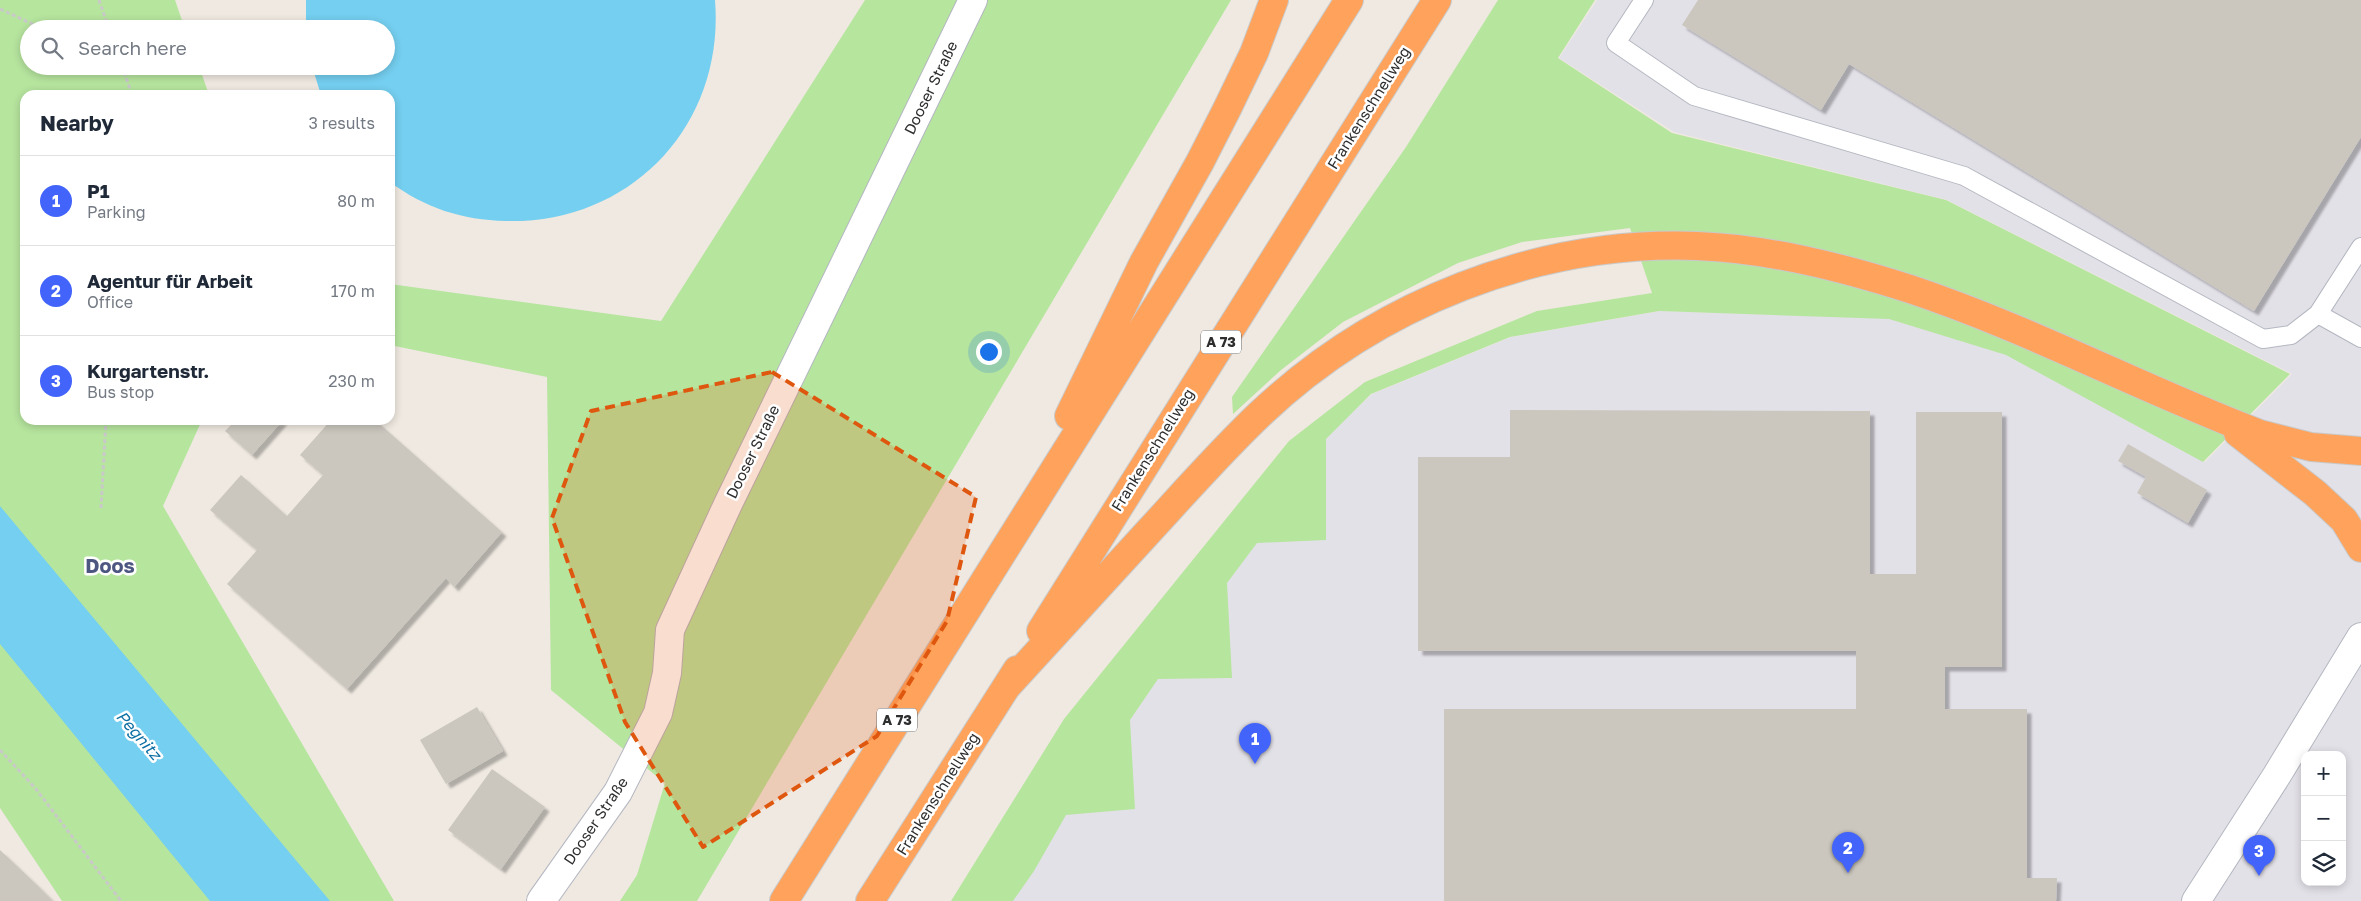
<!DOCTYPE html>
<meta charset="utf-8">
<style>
:root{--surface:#fff;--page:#f2f2f3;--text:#1f2937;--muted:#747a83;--line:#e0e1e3;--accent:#4264fb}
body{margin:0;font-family:"Golos Text",sans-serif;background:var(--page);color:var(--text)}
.controls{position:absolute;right:15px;bottom:15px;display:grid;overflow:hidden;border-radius:10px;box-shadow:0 2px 8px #0003}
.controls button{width:45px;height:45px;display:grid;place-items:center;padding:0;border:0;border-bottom:1px solid var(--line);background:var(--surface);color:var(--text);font:25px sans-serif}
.you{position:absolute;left:988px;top:351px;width:18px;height:18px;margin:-12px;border:4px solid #fff;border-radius:50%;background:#1a73e8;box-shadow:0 0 0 8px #1a73e833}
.badge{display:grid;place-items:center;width:32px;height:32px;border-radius:50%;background:var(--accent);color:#fff;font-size:16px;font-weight:700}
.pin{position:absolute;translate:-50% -41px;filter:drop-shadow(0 1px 2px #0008)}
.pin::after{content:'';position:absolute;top:26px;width:18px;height:15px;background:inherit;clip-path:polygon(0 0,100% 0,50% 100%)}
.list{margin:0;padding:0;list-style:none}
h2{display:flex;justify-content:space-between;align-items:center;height:65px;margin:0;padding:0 20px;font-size:21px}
h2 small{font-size:16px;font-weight:400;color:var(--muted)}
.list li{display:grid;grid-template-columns:32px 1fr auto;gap:15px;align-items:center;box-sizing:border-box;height:90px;padding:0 20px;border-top:1px solid var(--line)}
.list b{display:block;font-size:19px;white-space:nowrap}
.list p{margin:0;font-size:16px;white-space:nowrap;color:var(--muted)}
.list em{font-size:16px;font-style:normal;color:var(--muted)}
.icon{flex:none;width:28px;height:28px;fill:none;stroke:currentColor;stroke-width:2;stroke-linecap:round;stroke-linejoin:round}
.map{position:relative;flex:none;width:2361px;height:901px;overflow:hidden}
.search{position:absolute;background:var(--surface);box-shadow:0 2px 8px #0003;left:20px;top:20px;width:375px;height:55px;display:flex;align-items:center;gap:12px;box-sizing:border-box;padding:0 18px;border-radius:28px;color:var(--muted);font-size:19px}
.panel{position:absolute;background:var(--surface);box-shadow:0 2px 8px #0003;left:20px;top:90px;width:375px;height:335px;border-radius:15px}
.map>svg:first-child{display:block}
</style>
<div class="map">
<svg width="2361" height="901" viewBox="0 0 2361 901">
<defs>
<filter id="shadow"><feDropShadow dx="4.5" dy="4.5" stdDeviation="1" flood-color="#0004"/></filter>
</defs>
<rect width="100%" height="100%" fill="#efe9e1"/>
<path fill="#e3e1e8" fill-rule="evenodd" d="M1597 0H2361V901H1008L1236 520 1372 394 1511 337 1660 311 1891 318 2007 354 2205 462 2292 374 1947 200 1674 132 1559 58ZM2305 755H2342V882H2305Z"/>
<path fill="#b6e59e" d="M0 0H175L185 29H29V66H199L209 95H25V420H202L163 506 394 901H62L0 808Z
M865 0H1231L697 901H620L637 875 665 783 551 690 547 377 390 345V284L661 321Z
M1498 0H1595L1558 58 1672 133 1946 200 2290 374 2203 462 2006 355 1889 319 1659 311 1510 337 1371 394 1326 439V540L1257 543 1227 583 1232 678 1158 679 1130 720 1135 809 1066 815 1034 871 1013 901H951L1064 719 1289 441 1365 382 1537 311 1652 293 1630 228 1522 242 1458 263 1343 322 1281 370 1233 414 1232 397 1406 147Z"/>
<path fill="#75cff0" d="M306 0H715C725 125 631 224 506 221 462 220 425 208 390 182V95H321L312 66H386V29H306Z
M0 506 330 901H210L0 644Z"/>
<path fill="#cbc7bf" filter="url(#shadow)" d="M1698 0H2361V137L2254 311 1849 64 1821 110 1682 25Z
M1510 410 1870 411V574H1916V412H2002V667H1945V709H2027V878H2057L2056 901H1444V709H1856V651H1418V457H1510Z
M236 420H283L252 455 225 431Z
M331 420H375L502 532 454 587 446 578 347 689 227 584 257 550 210 510 241 475 287 516 323 475 300 455Z
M2128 444 2207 490 2188 523 2137 493 2146 477 2118 461Z
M477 707 503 751 446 784 420 740Z
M492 769 545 807 501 869 448 830Z
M0 850 38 886 53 901H0Z"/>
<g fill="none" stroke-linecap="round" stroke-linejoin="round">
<g stroke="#b4b7c1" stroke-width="20">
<path id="service" d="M1644 0 1616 43 1694 96 1964 176 2263 339 2291 335 2318 314
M2361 247 2318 314 2361 338"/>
</g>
<g stroke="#b4b7c1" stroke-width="30">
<path id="minor" d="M541 901 618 792 658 713 667 673 670 630 728 504 973 0"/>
</g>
<g stroke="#b4b7c1" stroke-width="30">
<path id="secondary" d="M2196 901 2277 775 2361 637"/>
</g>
<g stroke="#c9c9c9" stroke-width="30">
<path id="motorway" d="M1069 416 1144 262 1200 162 1227 109 1254 53 1274 0
M2238 433 2315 493 2344 520 2361 548
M1041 631 1437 0
M1007 686C1055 634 1102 582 1150 530 1186 491 1221 451 1260 414 1376 304 1537 240 1697 246 1770 249 1841 267 1910 289 2030 329 2142 389 2260 434L2311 447 2361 451
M784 901 1349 0
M870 901 1017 670"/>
</g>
<path stroke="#c9c9c9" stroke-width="3" stroke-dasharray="4 2.5" stroke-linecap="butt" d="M99 0 109 29
M0 9 43 29
M122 66 132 95
M101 508 106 420
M0 750 36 789 121 901"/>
<use href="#service" stroke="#fff" stroke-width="18"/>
<use href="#minor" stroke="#fff" stroke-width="28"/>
<use href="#secondary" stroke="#fff" stroke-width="28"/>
<use href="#motorway" stroke="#ffa35c" stroke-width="28"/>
</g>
<path fill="#df570e" fill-opacity="0.2" stroke="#df570e" stroke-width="4" stroke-dasharray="10 6" stroke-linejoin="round" d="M772 372 976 497 947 621 877 736 703 847 625 722 552 518 591 411Z"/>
<g text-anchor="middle" stroke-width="5" stroke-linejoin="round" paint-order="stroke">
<g fill="#fff" stroke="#6d6d6d" stroke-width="1">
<rect x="1201" y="330.5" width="40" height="23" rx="4"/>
<rect x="877" y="708.5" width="40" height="23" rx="4"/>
</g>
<g font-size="14" font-weight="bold" fill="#2e2e2e">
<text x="1221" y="347">A 73</text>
<text x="897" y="725">A 73</text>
</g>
<g font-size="15" fill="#2e2e2e" stroke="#fff">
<text transform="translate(931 88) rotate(-64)" y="5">Dooser Straße</text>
<text transform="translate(1369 108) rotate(-58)" y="5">Frankenschnellweg</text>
<text transform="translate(1153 450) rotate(-58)" y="5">Frankenschnellweg</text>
<text transform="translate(753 452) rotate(-64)" y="5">Dooser Straße</text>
<text transform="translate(938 794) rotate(-58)" y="5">Frankenschnellweg</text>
<text transform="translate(596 821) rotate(-56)" y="5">Dooser Straße</text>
</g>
<g font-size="16" font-style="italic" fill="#0d6fa3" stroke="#fff">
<text transform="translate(139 735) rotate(49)" y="6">Pegnitz</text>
</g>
<g font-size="20" font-weight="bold" fill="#4d5680" stroke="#fff">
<text x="110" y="573">Doos</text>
</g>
</g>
</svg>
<div class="controls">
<button>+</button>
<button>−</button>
<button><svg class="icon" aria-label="layers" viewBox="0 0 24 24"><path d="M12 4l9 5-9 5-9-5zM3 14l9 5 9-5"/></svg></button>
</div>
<div class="you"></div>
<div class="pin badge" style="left:1255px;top:764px">1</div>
<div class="pin badge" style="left:1848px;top:873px">2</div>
<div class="pin badge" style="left:2259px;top:876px">3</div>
<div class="search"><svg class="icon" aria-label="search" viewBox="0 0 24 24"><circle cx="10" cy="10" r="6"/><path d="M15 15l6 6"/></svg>Search here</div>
<section class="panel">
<h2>Nearby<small>3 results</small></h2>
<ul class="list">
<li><span class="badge">1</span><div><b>P1</b><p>Parking</p></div><em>80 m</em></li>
<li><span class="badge">2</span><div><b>Agentur für Arbeit</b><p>Office</p></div><em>170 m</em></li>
<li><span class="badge">3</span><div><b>Kurgartenstr.</b><p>Bus stop</p></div><em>230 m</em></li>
</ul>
</section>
</div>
